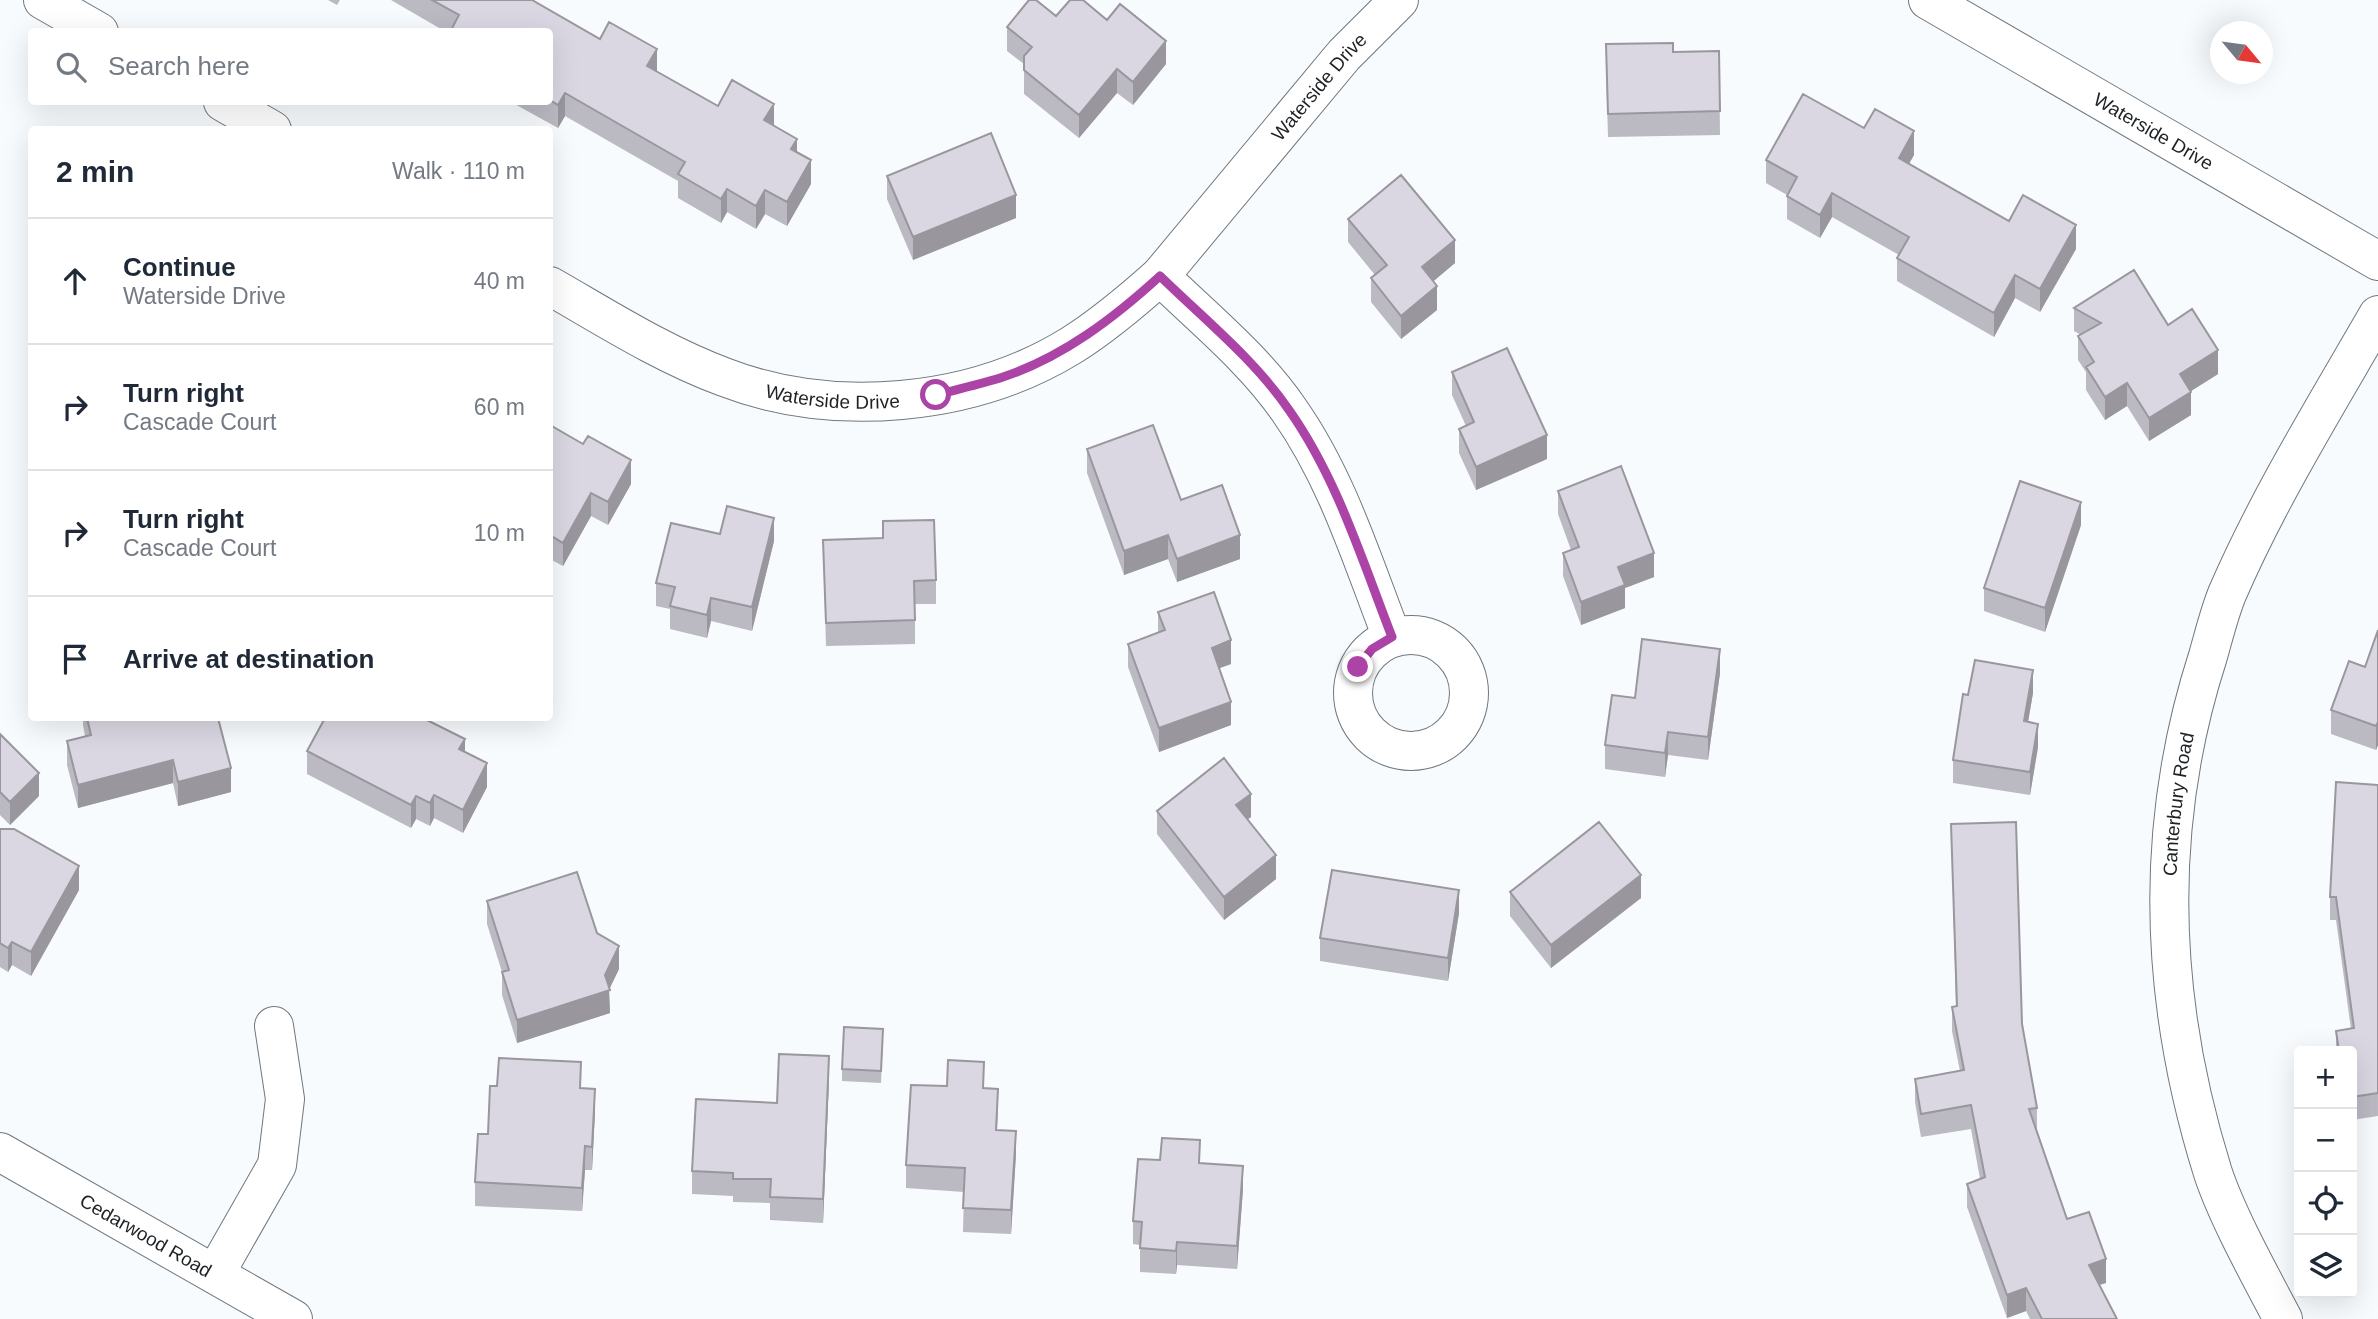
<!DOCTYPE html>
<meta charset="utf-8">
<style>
:root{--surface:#fff;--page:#f2f2f3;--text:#1f2937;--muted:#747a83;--line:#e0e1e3}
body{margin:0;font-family:Helvetica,sans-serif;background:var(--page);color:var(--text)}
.controls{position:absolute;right:21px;bottom:21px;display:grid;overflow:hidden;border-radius:7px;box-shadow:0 7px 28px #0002}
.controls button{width:63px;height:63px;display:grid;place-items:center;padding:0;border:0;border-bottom:2px solid var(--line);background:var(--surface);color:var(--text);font:35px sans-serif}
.compass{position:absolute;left:2210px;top:21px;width:63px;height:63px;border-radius:50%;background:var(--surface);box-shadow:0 7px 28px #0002;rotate:119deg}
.stop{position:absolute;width:21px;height:21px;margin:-16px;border:5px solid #ac43a6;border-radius:50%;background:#fff}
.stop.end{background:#ac43a6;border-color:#fff;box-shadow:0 2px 7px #0008}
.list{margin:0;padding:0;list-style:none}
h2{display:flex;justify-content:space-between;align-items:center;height:91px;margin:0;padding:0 28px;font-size:30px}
h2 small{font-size:23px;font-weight:400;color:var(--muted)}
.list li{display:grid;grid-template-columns:46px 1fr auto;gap:21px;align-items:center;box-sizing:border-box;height:126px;padding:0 28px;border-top:2px solid var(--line)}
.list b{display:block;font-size:26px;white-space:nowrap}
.list p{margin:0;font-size:23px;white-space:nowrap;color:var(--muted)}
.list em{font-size:23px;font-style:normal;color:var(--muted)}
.icon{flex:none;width:38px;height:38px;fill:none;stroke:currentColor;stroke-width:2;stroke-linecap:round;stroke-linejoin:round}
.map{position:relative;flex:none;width:2378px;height:1319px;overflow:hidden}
.search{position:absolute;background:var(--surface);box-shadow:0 7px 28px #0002;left:28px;top:28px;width:525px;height:77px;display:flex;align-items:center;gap:18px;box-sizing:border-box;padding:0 24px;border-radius:7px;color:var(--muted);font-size:26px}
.panel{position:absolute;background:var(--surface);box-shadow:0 7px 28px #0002;left:28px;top:126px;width:525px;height:595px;border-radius:7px}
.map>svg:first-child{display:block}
</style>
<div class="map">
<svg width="2378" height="1319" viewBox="0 0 2378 1319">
<rect width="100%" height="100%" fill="#f7fbfe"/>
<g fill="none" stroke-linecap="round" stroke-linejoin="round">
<g stroke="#6f787f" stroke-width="40">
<g id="minor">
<path d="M43 0 99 32"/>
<path id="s1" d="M1928 0 2378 261"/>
<path d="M223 102 272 130"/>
<path d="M1160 276C1203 318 1254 359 1289 410 1337 478 1362 560 1392 637"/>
<path id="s2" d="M550 286C606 318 662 354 724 377 833 419 972 407 1072 345 1104 325 1132 301 1160 276L1344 55 1399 0"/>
<circle cx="1411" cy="693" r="58"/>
<path id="s3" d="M0 1152 293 1319"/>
<path d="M215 1274 277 1165 285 1099 274 1026"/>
<path id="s4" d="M2283 1319C2261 1277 2228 1218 2213 1173 2159 1001 2152 829 2208 656 2214 635 2219 614 2227 594 2269 497 2325 407 2378 315"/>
</g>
</g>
<use href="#minor" stroke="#fff" stroke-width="38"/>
</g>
<path fill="#bbb9c2" d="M328 0H340L337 5Z
M391 0H532L718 106 774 125 797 152 811 184 787 226 765 214 756 229 727 212 721 223 678 198V181L565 116 558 128 511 102H550V32H446Z
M1056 16 1107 20 1166 64 1133 105 1117 93 1079 138 1024 94V64L1007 51V27Z
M1719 51 1720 135 1608 137 1606 67 1673 52Z
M1864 128 1914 155 1909 164 2009 221 2076 249 2040 312 2015 298 1994 337 1897 281V258L1899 255 1832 217 1820 238 1787 219V195L1766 183V160Z
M887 176 1016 218 913 260 887 199Z
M1348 219 1455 263 1433 281 1437 310 1401 339 1371 302V278L1375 275 1348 242Z
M2074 308 2168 325 2218 374 2191 391V415L2149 441 2127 406 2105 420 2086 390V372L2078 360V336L2081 335 2074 331Z
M1452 372 1547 459 1476 490 1459 453V429L1466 426 1452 395Z
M550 425 631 484 608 525 591 516 563 566 550 559Z
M1087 449 1181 500 1240 559 1177 582 1168 559 1124 575 1087 473Z
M1558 491 1654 577 1625 588V608L1581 625 1563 576V553L1571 550 1558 514Z
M2081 525 2045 632 1984 611V588Z
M720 534 774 541 752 631 711 621 707 638 670 629V609L656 606V583Z
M823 540 936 580V604H915V644L826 646Z
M1158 612 1231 664 1219 668 1231 725 1159 752 1128 667V644L1158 632Z
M2378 630V745L2376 750 2331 734V710L2365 667Z
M1720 673 1708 760 1668 755 1665 777 1605 769V745L1635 698Z
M2033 693 2028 722 2038 747 2030 795 1953 783V760L1968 695Z
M83 718H218L231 792 178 806 173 783 78 808 67 765V741L85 736 83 725Z
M0 734 39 796 10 825 0 815Z
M307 751 465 752 487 787 463 833 434 818 430 826 416 819 411 828 307 774Z
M2378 785V1116L2352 1120V1051H2336V1031L2351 1029 2336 920H2330V897Z
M1157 811 1251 817 1248 819 1276 879 1224 920 1157 834Z
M1951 824 2022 1024 2037 1108V1131L2067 1219 2106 1283 2099 1285 2117 1319H2030L2026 1311 2007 1318 1967 1207V1184L1980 1179 1971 1129 1921 1137 1915 1102V1079L1960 1071 1952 1031V1007H1956Z
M0 829 79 890 31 976 12 965 8 972 0 967Z
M1510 892 1641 898 1551 968 1510 916Z
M487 901 597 933 619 969 609 989 610 1013 517 1043 502 995V972L487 924Z
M1459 913 1448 981 1320 961V938Z
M883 1041 881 1083 842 1081V1069Z
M829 1079 823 1223 770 1220V1203L733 1202V1196L692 1194V1171L777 1103Z
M581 1088 595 1112 592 1170H585L582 1211 475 1206V1182L488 1134Z
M984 1088 998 1113 997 1130 1016 1154 1011 1234 963 1232 964 1192 906 1188V1165Z
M1200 1163 1243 1189 1237 1269 1177 1265 1176 1274 1140 1272V1245L1133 1244V1221Z"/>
<path fill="#99969e" d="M1166 41V64L1133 105V82Z
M657 49V72L647 66Z
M1117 69V93L1079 138V115Z
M565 93V116L558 128V105Z
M774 104V127L764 120Z
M1914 131V155L1899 181V158Z
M797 139V162L791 149Z
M811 160V184L787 226V202Z
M727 189V212L721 223V199Z
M765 190V214L756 229V206Z
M1832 193V217L1820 238V215Z
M1016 195V218L913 260V237Z
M2076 225V249L2040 312V289Z
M1455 240V263L1422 291V267Z
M2015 275V298L1994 337V313Z
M1437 286V310L1401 339V316Z
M2218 350V374L2180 398V374Z
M2127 383V406L2105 420V397Z
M2191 392V415L2149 441V418Z
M1547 435V459L1476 490V467Z
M631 460V484L608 525V502Z
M591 493V516L563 566V543Z
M2081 502V525L2045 632V608Z
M774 518V541L752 631V607Z
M1168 535V559L1124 575V551Z
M1240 535V559L1177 582V559Z
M1654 553V577L1625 588V608L1581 625V602L1618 567Z
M711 598V621L707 638V615Z
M1231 640V664L1212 671V648Z
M1720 649V673L1708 760V737Z
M2033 670V693L2024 745V721Z
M1231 702V725L1159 752V728Z
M2378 722V745L2376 750V726Z
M2038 724V747L2030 795V772Z
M1668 732V755L1665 777V753Z
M465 739V763L459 749Z
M173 760V783L78 808V785Z
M487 763V787L463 833V810Z
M231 768V792L178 806V782Z
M39 773V796L10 825V802Z
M1251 794V817L1236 828V805Z
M434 795V818L430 826V803Z
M416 796V819L411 828V805Z
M1276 855V879L1224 920V897Z
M79 866V890L31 976V952Z
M1641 875V898L1551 968V945Z
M1459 890V913L1448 981V958Z
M12 942V965L8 972V948Z
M619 946V969L609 990 610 1013 517 1043V1020L605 975Z
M829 1056V1079L823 1223V1199Z
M595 1089V1112L592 1170V1147Z
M1016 1131V1154L1011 1234V1210Z
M585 1146V1170L582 1211V1188Z
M1243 1166V1189L1237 1269V1246Z
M1177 1242V1265L1176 1274V1251Z
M2106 1259V1283L2089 1288V1265Z
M2026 1288V1311L2007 1318V1295Z"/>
<path fill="#dad7e2" stroke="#99969e" stroke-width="2" d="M432 0H532L600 39 609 22 657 49 647 66 718 106 732 80 774 104 764 120 797 139 791 149 811 160 787 202 765 190 756 206 727 189 721 199 678 174 685 162 565 93 558 105 550 100V32H450L459 15Z
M1029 0H1036L1056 16 1070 0H1083L1107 20 1120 4 1166 41 1133 82 1117 69 1079 115 1024 70V56L1032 47 1007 27Z
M1673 43V52L1719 51 1720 111 1608 114 1606 44Z
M1803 94 1864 128 1875 109 1914 131 1899 158 2009 221 2023 195 2076 225 2040 289 2015 275 1994 313 1897 258 1909 237 1832 193 1820 215 1787 196 1797 177 1766 160Z
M991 133 1016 195 913 237 887 176Z
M1401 175 1455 240 1422 267 1437 286 1401 316 1371 278 1387 265 1348 219Z
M2134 270 2168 325 2192 309 2218 350 2180 374 2191 392 2149 418 2127 383 2105 397 2086 367 2094 362 2078 336 2101 323 2074 308Z
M1507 348 1547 435 1476 467 1459 429 1474 422 1452 372Z
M550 425 583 444 588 436 631 460 608 502 591 493 563 543 550 535Z
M1153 425 1181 500 1222 485 1240 535 1177 559 1168 535 1124 551 1087 449Z
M1621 466 1654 553 1618 567 1625 585 1581 602 1563 553 1579 547 1558 491Z
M2020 481 2081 502 2045 608 1984 588Z
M727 506 774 518 752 607 711 598 707 615 670 606 675 587 656 583 671 523 720 534Z
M934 520 936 580 914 581 915 620 826 623 823 540 883 538V521Z
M1214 592 1231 640 1212 648 1231 702 1159 728 1128 644 1165 630 1158 612Z
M2378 630V722L2376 726 2331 710 2349 661 2365 667Z
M1642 639 1720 649 1708 737 1668 732 1665 753 1605 745 1612 695 1635 698Z
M1975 660 2033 670 2024 721 2038 724 2030 772 1953 760 1963 694 1968 695Z
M87 718H218L231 768 178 782 173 760 78 785 67 741 91 735Z
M325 718H423L465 739 459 749 487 763 463 810 434 795 430 803 416 796 411 805 307 751Z
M0 734 39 773 10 802 0 792Z
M1224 758 1251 794 1236 805 1276 855 1224 897 1157 811Z
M2336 782 2378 785V1093L2352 1097V1051H2339L2336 1031 2354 1028 2336 897H2330Z
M1599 822 1641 875 1551 945 1510 892Z
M2016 822 2022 1024 2037 1108 2029 1109 2067 1219 2089 1212 2106 1259 2089 1265 2117 1319H2042L2026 1288 2007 1295 1967 1184 1985 1177 1971 1105 1921 1114 1915 1079 1964 1070 1952 1007 1957 1006 1951 824Z
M0 829H14L79 866 31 952 12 942 8 948 0 943Z
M1332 870 1459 890 1448 958 1320 938Z
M577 872 597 933 619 946 605 975 610 990 517 1020 502 972 509 970 487 901Z
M844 1027 883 1029 881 1071 842 1069Z
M779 1054 829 1056 823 1199 770 1197 771 1179H733V1173L692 1171 696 1099 777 1103Z
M499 1058 581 1062 580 1088 595 1089 592 1147 585 1146 582 1188 475 1182 478 1134H488L490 1086H497Z
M948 1060 984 1062 983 1088 998 1089 996 1130 1016 1131 1011 1210 963 1208 965 1168 906 1165 911 1085 947 1086Z
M1162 1138 1200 1140 1199 1163 1243 1166 1237 1246 1177 1242 1176 1251 1140 1248 1142 1222 1133 1221 1138 1159 1160 1160Z"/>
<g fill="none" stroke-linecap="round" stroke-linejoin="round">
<path stroke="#ac43a6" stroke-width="9" d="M936 395C958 389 981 384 1003 377 1063 357 1114 318 1160 276 1203 318 1254 359 1289 410 1337 478 1362 560 1392 637L1372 649 1358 667"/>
</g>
<g text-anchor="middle" stroke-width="6" stroke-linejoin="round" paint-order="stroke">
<g font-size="19" fill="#1e2225" stroke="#f7fbfe">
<text dy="7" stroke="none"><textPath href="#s2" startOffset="917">Waterside Drive</textPath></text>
<text dy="7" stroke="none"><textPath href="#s1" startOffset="261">Waterside Drive</textPath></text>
<text dy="7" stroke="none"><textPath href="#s2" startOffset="308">Waterside Drive</textPath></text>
<text dy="7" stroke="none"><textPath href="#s4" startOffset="536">Canterbury Road</textPath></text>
<text dy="7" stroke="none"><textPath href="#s3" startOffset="168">Cedarwood Road</textPath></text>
</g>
</g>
</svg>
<div class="controls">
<button>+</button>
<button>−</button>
<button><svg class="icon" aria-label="locate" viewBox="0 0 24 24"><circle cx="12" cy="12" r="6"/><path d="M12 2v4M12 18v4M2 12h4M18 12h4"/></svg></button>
<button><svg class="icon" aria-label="layers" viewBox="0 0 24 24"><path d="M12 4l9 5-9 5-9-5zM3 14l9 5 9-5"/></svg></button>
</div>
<svg class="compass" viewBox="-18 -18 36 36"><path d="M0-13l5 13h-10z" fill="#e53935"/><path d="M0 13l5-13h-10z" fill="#747a83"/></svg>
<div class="stop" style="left:936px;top:395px"></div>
<div class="stop end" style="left:1358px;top:667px"></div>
<div class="search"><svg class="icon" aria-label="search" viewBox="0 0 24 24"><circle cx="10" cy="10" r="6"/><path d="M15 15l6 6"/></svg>Search here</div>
<section class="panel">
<h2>2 min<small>Walk · 110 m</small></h2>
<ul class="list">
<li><svg class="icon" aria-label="ahead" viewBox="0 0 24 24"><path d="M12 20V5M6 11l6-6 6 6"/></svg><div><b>Continue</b><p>Waterside Drive</p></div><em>40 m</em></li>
<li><svg class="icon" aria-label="right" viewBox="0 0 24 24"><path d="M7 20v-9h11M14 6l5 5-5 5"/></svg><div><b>Turn right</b><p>Cascade Court</p></div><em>60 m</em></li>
<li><svg class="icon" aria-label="right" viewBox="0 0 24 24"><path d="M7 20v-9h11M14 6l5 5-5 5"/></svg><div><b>Turn right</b><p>Cascade Court</p></div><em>10 m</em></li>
<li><svg class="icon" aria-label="arrive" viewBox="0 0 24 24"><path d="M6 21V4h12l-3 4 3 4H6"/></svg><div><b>Arrive at destination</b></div></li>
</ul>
</section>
</div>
